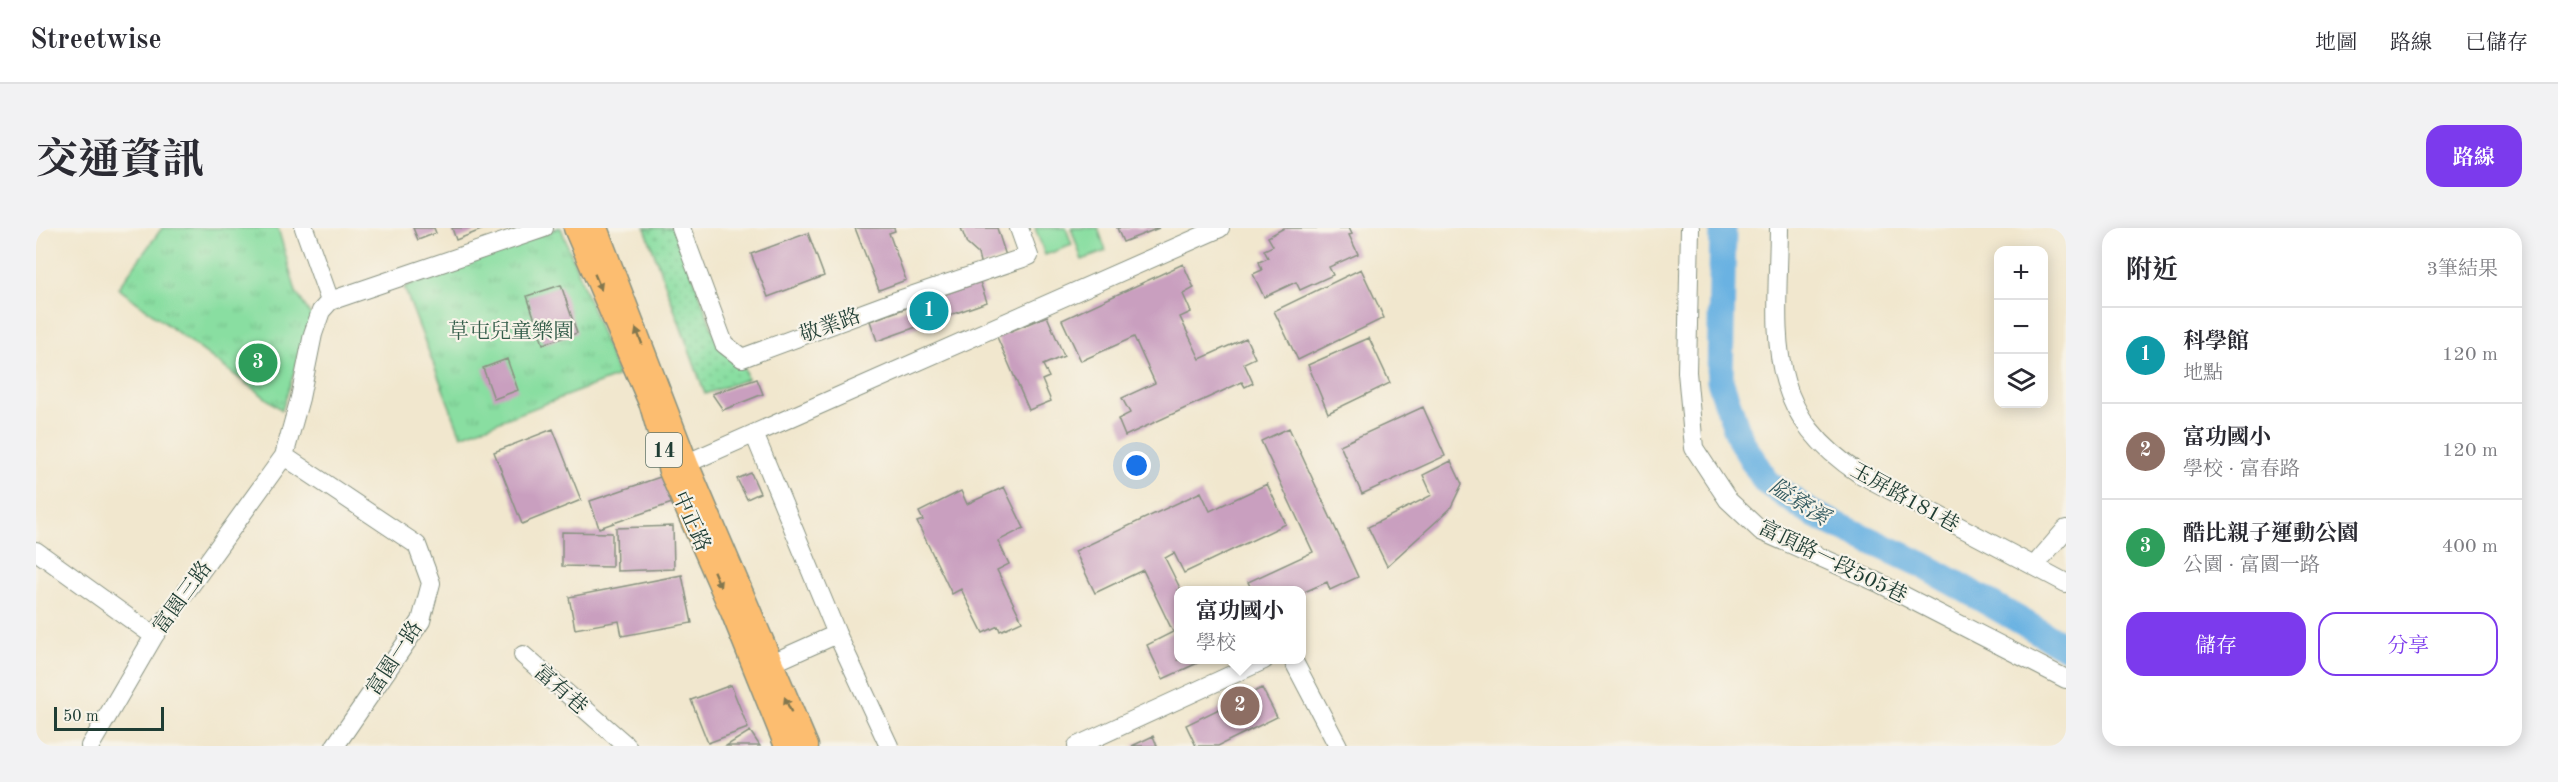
<!DOCTYPE html>
<html lang="zh-TW">
<meta charset="utf-8">
<style>
:root{--surface:#fff;--page:#f2f2f3;--text:#2b2b33;--muted:#7c7c81;--line:#e1e1e2;--accent:#7c3aed}
body{margin:0;font-family:"Old Standard TT","Noto Serif TC",serif;background:var(--page);color:var(--text)}
.controls{position:absolute;right:18px;top:18px;display:grid;overflow:hidden;border-radius:12px;box-shadow:0 3px 15px #0003}
.controls button{width:54px;height:54px;display:grid;place-items:center;padding:0;border:0;border-bottom:2px solid var(--line);background:var(--surface);color:var(--text);font:30px sans-serif}
.scale{position:absolute;left:18px;bottom:15px;width:110px;box-sizing:border-box;padding-left:6px;border:3px solid #1f3d34;border-top:0;font-size:16px;line-height:21px;white-space:nowrap;color:#1f3d34;-webkit-text-stroke:4px #f7f3e8;paint-order:stroke}
.you{position:absolute;left:1101px;top:238px;width:21px;height:21px;margin:-15px;border:4px solid #fff;border-radius:50%;background:#1a73e8;box-shadow:0 0 0 9px #1a73e833}
.badge{display:grid;place-items:center;width:39px;height:39px;border-radius:50%;background:var(--accent);color:#fff;font-size:20px;font-weight:700}
.pin{position:absolute;translate:-50% -50%;border:3px solid #fff;box-shadow:0 2px 6px #0006}
.popup{position:absolute;left:1138px;top:358px;width:132px;height:78px;box-sizing:border-box;display:grid;place-content:center;border-radius:12px;background:var(--surface);filter:drop-shadow(0 2px 4px #0005);font-size:20px;white-space:nowrap;color:var(--muted)}
.popup b{font-size:22px;color:var(--text)}
.popup::after{content:'';position:absolute;left:50%;top:100%;margin-left:-12px;border:12px solid transparent;border-top-color:var(--surface)}
.list{margin:0;padding:0;list-style:none}
h2{display:flex;justify-content:space-between;align-items:center;height:78px;margin:0;padding:0 24px;font-size:26px}
h2 small{font-size:20px;font-weight:400;color:var(--muted)}
.list li{display:grid;grid-template-columns:39px 1fr auto;gap:18px;align-items:center;box-sizing:border-box;height:96px;padding:0 24px;border-top:2px solid var(--line)}
.list b{display:block;font-size:22px;white-space:nowrap}
.list p{margin:0;font-size:20px;white-space:nowrap;color:var(--muted)}
.list em{font-size:20px;font-style:normal;color:var(--muted)}
.actions{display:flex;gap:12px;padding:18px 24px}
.actions a{flex:1;padding:14px 0;border:2px solid var(--accent);border-radius:18px;text-align:center;font-size:21px;color:var(--accent)}
.actions .main{background:var(--accent);color:#fff}
.icon{flex:none;width:33px;height:33px;fill:none;stroke:currentColor;stroke-width:2;stroke-linecap:round;stroke-linejoin:round}
.map{position:relative;flex:none;width:2030px;height:518px;overflow:hidden;border-radius:18px}
header{display:flex;align-items:center;gap:36px;box-sizing:border-box;height:84px;padding:0 30px;background:var(--surface);border-bottom:2px solid var(--line)}
header strong{font-size:28px}
nav{display:flex;gap:33px;margin-inline-start:auto;font-size:21px}
.intro{display:flex;align-items:center;justify-content:space-between;box-sizing:border-box;height:144px;padding:0 36px}
h1{margin:0;font-size:42px}
.button{padding:15px 27px;border-radius:18px;background:var(--accent);color:#fff;font-size:21px;font-weight:700}
main{display:flex;gap:36px;padding:0 36px}
aside{flex:1;background:var(--surface);border-radius:18px;box-shadow:0 3px 15px #0003}
.map>svg:first-child{display:block}
</style>
<header>
<strong>Streetwise</strong>
<nav><a>地圖</a><a>路線</a><a>已儲存</a></nav>
</header>
<div class="intro"><h1>交通資訊</h1><a class="button">路線</a></div>
<main>
<div class="map">
<svg width="2030" height="518" viewBox="0 0 2030 518">
<defs>
<pattern id="grass-dots" width="8" height="8" patternUnits="userSpaceOnUse" patternTransform="scale(1.5)"><rect width="8" height="8" fill="#89dea1"/><path d="M2 2h.1M6 6h.1" fill="none" stroke="#76bf8b" stroke-width="1.8" stroke-linecap="round"/></pattern>
<pattern id="park-tufts" width="24" height="20" patternUnits="userSpaceOnUse" patternTransform="scale(1.5)"><rect width="24" height="20" fill="#89dea1"/><path d="M3 7l-1-3M5 7V3M7 7l1-3M15 17l-1-3M17 17v-4M19 17l1-3" fill="none" stroke="#76bf8b"/></pattern>
</defs>
<rect width="100%" height="100%" fill="#f7f3e8"/>
<filter id="ink" filterUnits="userSpaceOnUse"><feTurbulence type="fractalNoise" baseFrequency=".0167" numOctaves="2"/><feDisplacementMap in="SourceGraphic" scale="12" xChannelSelector="R" yChannelSelector="G"/><feConvolveMatrix kernelMatrix="1 2 1 2 8 2 1 2 1" color-interpolation-filters="sRGB"/></filter>
<filter id="wash" filterUnits="userSpaceOnUse"><feTurbulence type="fractalNoise" baseFrequency=".008" numOctaves="4" result="noise"/><feDisplacementMap in="SourceGraphic" scale="24" xChannelSelector="R" yChannelSelector="G"/><feGaussianBlur stdDeviation="1.35" result="paint"/><feColorMatrix in="noise" values="0 0 0 0 0 0 0 0 0 0 0 0 0 0 0 0 0 1.4 0 .05"/><feComposite in="paint" operator="in"/></filter>
<g filter="url(#wash)">
<rect width="100%" height="100%" fill="#f1e7ce"/>
<path fill="url(#grass-dots)" stroke="#548e6a" stroke-width="1.5" d="M609 0H640L682 117 708 140 711 151 669 166Z"/>
<path fill="url(#park-tufts)" stroke="#548e6a" stroke-width="1.5" d="M126 0H242L260 64 276 89 246 182 82 60Z
M522 0H525L582 148 425 208 368 59Z"/>
<path fill="#89dea1" stroke="#548e6a" stroke-width="1.5" d="M999 0H1030L1036 17 1009 27Z
M1035 0H1062L1070 23 1046 32Z"/>
<g fill="none" stroke-linecap="round" stroke-linejoin="round">
<path stroke="#6bb2e2" stroke-width="27" d="M1687 0 1684 153 1704 211 1730 254 1775 285 1887 337 2030 419"/>
</g>
<g id="blocks">
<path fill="#c99fbf" d="M377 0H398L400 5 382 12Z
M416 0H450L420 12Z
M819 0H858L859 3 853 5 870 52 843 62Z
M925 0H961L970 28 945 38 942 26 931 16Z
M1081 0H1123L1087 14Z
M1248 0H1313L1316 6 1313 7 1322 26 1293 39 1297 47 1264 62 1260 54 1228 69 1217 46 1226 42 1223 34 1232 30 1228 22 1237 18 1232 9Z
M772 5 788 48 732 69 715 26Z
M1147 36 1158 60 1147 66 1155 84 1144 89 1164 131 1210 110 1219 130 1208 135 1217 155 1209 159 1206 154 1089 208 1082 191 1094 185 1086 170 1119 155 1098 109 1045 133 1026 92Z
M1325 41 1348 90 1262 132 1238 83Z
M944 54 951 74 841 113 834 93Z
M525 57 541 105 507 116 491 68Z
M1011 88 1028 128 1007 137 1013 149 1006 152 1015 173 993 182 961 109Z
M1333 110 1354 155 1292 185 1272 137Z
M471 131 482 162 458 171 447 140Z
M721 151 727 166 687 182 676 166Z
M1387 179 1409 228 1326 266 1304 217Z
M1253 200 1322 349 1294 362 1291 354 1266 365V362H1216L1212 354 1277 324 1225 213Z
M517 201 545 272 486 296 458 224Z
M1415 233 1426 256 1414 281 1351 338 1332 299 1396 267 1387 247Z
M715 245 724 265 711 271 701 251Z
M630 247 639 274 563 300 554 273Z
M1231 256 1250 296 1148 345 1138 325 1129 330 1145 362H1142V432H1168L1127 451 1111 417 1137 404 1107 342 1059 365 1039 323 1165 264 1174 283Z
M968 259 988 300 962 313 973 336 961 342 986 393 964 403 962 398 947 405 925 361 916 366 881 294 887 292 883 284 925 263 931 276Z
M637 298 638 341 581 343 580 300Z
M526 304 576 305V339L526 338Z
M646 347 656 395 586 408 583 393 539 401 533 369Z
M695 457 712 500 672 515 655 472Z
M1226 460 1241 489 1182 518H1160L1150 497Z
M714 503 724 518H690Z
M1117 508 1121 518H1096Z"/>
</g>
</g>
<g filter="url(#ink)">
<use href="#blocks" fill-opacity="0" stroke="#889281" stroke-width="1.5"/>
<g fill="none" stroke-linecap="round" stroke-linejoin="round">
<g stroke="#889281" stroke-width="20">
<path id="minor" d="M645 0 688 116 706 130 857 74 993 28 983 0
M1654 0 1651 144 1658 220 1692 272 1725 303 1843 355 2030 451
M1743 0C1742 105 1724 181 1824 246L2030 355
M294 73 508 0
M719 208 801 406 853 518
M248 228 381 317 395 355 385 393 299 518
M638 241 1184 0
M0 323 118 408
M1998 338 2030 301
M487 427 591 518
M1257 432 1302 518
M725 440 801 406
M54 518 118 408 248 228 264 170 277 106 285 83 294 73 268 0
M1041 518 1228 432"/>
</g>
<g stroke="#889281" stroke-width="25">
<path id="major" d="M539 0 615 177 634 243 696 384 750 518
M560 0 651 236 771 518"/>
</g>
<use href="#minor" stroke="#fff" stroke-width="18"/>
<use href="#major" stroke="#fcbd6f" stroke-width="22"/>
</g>
<defs><path id="oneway-solid" d="M-6-.8H1V-3.2L6.5 0L1 3.2V.8H-6Z" transform="scale(1.5)"/></defs>
<g fill="#82774f">
<use href="#oneway-solid" transform="translate(562 54) rotate(67)"/>
<use href="#oneway-solid" transform="translate(603 108) rotate(-111)"/>
<use href="#oneway-solid" transform="translate(681 351) rotate(66)"/>
<use href="#oneway-solid" transform="translate(752 477) rotate(-114)"/>
</g>
</g>
<g text-anchor="middle" stroke-width="4.5" stroke-linejoin="round" paint-order="stroke">
<rect fill="#f7f3e8" stroke="#60746a" stroke-width="1.5" x="610" y="205" width="36" height="34" rx="4.5"/>
<g font-size="20" font-weight="bold" fill="#1f3d34">
<text x="628" y="229">14</text>
</g>
<g font-size="21" fill="#1f3d34" stroke="#f7f3e8">
<text transform="translate(794 97) rotate(-20)" y="7">敬業路</text>
<text transform="translate(1869 269) rotate(29)" y="7">玉屏路181巷</text>
<text transform="translate(656 293) rotate(66)" y="7">中正路</text>
<text transform="translate(1797 333) rotate(26)" y="7">富頂路一段505巷</text>
<text transform="translate(146 369) rotate(-54)" y="7">富園三路</text>
<text transform="translate(358 430) rotate(-57)" y="7">富園一路</text>
<text transform="translate(525 461) rotate(41)" y="7">富有巷</text>
</g>
<g font-size="21" fill="#345d4a" stroke="#f7f3e8">
<text x="475" y="110">草屯兒童樂園</text>
</g>
<g font-size="22" font-style="italic" fill="#325a60" stroke="#f7f3e8">
<text transform="translate(1764 273) rotate(33)" y="8">隘寮溪</text>
</g>
</g>
</svg>
<div class="controls">
<button>+</button>
<button>−</button>
<button><svg class="icon" aria-label="layers" viewBox="0 0 24 24"><path d="M12 4l9 5-9 5-9-5zM3 14l9 5 9-5"/></svg></button>
</div>
<div class="scale">50 m</div>
<div class="you"></div>
<div class="pin badge" style="left:893px;top:83px;background:#0f9aa8">1</div>
<div class="pin badge" style="left:1204px;top:478px;background:#8d6e63">2</div>
<div class="popup"><b>富功國小</b>學校</div>
<div class="pin badge" style="left:222px;top:135px;background:#2e9e5b">3</div>
</div>
<aside>
<h2>附近<small>3筆結果</small></h2>
<ul class="list">
<li><span class="badge" style="background:#0f9aa8">1</span><div><b>科學館</b><p>地點</p></div><em>120 m</em></li>
<li><span class="badge" style="background:#8d6e63">2</span><div><b>富功國小</b><p>學校 · 富春路</p></div><em>120 m</em></li>
<li><span class="badge" style="background:#2e9e5b">3</span><div><b>酷比親子運動公園</b><p>公園 · 富園一路</p></div><em>400 m</em></li>
</ul>
<div class="actions"><a class="main">儲存</a><a>分享</a></div>
</aside>
</main>
